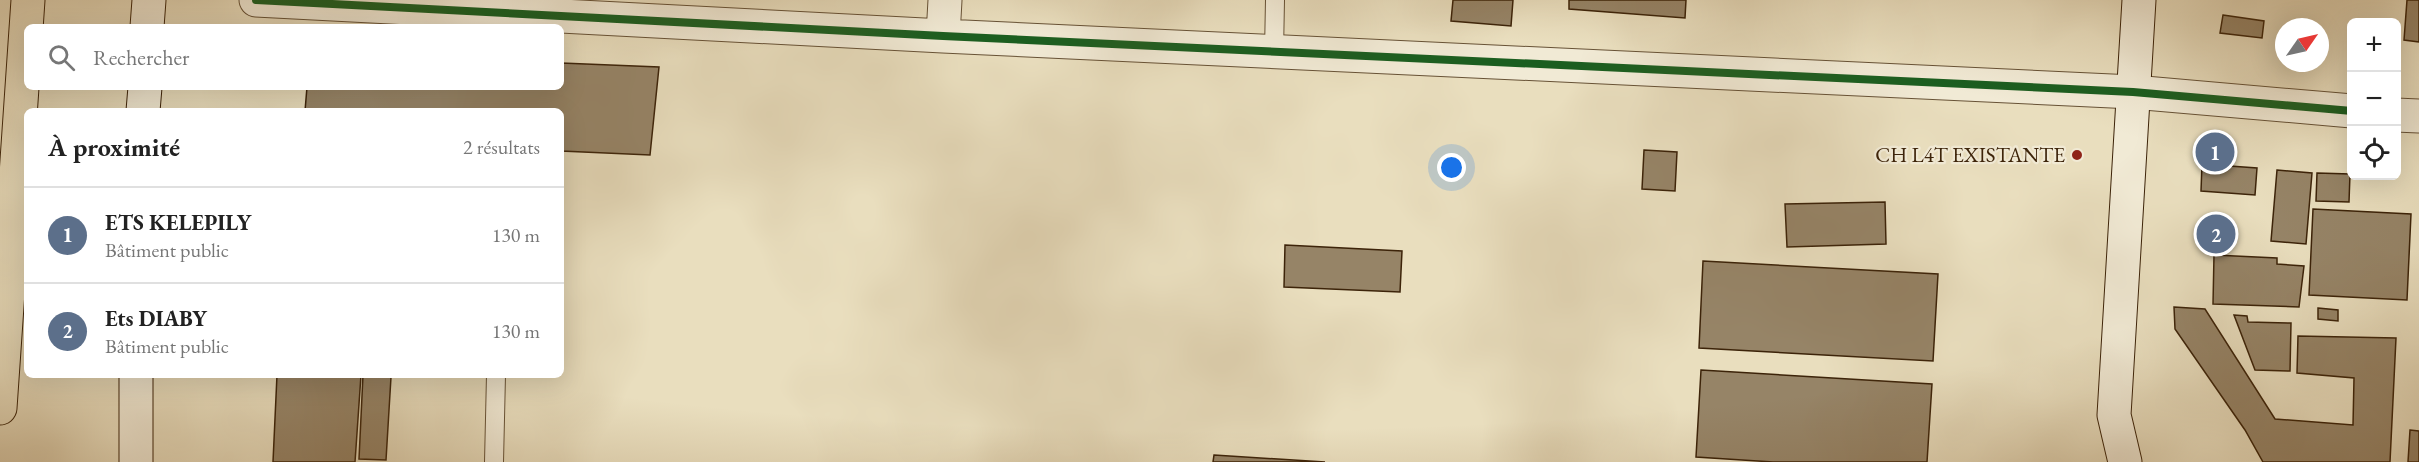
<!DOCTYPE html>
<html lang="fr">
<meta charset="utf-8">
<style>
:root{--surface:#fff;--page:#f2f2f2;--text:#222;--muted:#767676;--line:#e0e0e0;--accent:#111827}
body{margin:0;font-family:"EB Garamond",serif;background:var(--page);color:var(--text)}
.controls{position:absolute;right:18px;top:18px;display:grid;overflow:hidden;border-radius:9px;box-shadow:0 6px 24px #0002}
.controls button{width:54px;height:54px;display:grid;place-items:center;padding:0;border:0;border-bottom:2px solid var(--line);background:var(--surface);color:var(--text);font:30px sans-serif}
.compass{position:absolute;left:2275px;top:18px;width:54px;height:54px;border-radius:50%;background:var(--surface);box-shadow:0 6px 24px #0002;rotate:56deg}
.you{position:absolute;left:1452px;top:168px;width:21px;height:21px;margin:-15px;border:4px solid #fff;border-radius:50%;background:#1a73e8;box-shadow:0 0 0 9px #1a73e833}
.badge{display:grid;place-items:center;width:39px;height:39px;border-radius:50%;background:var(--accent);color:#fff;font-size:20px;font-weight:700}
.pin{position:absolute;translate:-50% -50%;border:3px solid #fff;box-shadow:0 2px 6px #0006}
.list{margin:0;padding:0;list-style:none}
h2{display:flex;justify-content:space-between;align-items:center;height:78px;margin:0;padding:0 24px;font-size:26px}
h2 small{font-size:20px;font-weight:400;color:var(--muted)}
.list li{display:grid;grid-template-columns:39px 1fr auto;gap:18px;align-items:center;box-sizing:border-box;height:96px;padding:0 24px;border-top:2px solid var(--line)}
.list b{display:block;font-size:22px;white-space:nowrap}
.list p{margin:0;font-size:20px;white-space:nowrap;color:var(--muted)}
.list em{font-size:20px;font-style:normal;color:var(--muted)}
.icon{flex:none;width:33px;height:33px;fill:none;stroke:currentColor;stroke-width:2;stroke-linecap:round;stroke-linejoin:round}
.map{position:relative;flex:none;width:2419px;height:462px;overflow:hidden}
.search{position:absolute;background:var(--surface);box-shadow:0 6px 24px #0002;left:24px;top:24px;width:540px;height:66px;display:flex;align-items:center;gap:15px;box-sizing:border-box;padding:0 21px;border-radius:9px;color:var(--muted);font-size:22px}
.panel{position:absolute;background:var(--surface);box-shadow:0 6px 24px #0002;left:24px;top:108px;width:540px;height:270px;border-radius:9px}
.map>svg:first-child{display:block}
</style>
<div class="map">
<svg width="2419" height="462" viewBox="0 0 2419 462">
<rect width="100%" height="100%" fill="#e9debe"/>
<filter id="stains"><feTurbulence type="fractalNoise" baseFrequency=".00333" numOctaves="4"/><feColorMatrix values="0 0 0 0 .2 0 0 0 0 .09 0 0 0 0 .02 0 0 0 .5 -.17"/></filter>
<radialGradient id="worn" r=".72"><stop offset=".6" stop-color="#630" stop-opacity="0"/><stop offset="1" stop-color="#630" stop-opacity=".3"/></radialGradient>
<path fill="#968467" stroke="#3c2309" stroke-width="1.5" d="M1453 0H1513L1511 26 1451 21Z
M1569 0H1686L1685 18 1569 9Z
M2407 0H2419V42L2404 40Z
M2223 15 2264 21 2262 38 2220 33Z
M561 63 659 67 650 155 561 151V111H305L307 87H561Z
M1644 150 1677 152 1675 191 1642 189Z
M2202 164 2257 168 2255 195 2201 191Z
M2277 170 2312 173 2306 244 2271 241Z
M2317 173 2350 174 2349 202 2316 201Z
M1885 202 1886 244 1787 247 1785 204Z
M2313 209 2411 214 2407 300 2309 295Z
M1285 245 1402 251 1400 292 1284 287Z
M2214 255 2277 258V264L2304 266 2299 307 2213 304Z
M1703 261 1938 274 1933 361 1699 348Z
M2174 307 2205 309 2275 419 2353 425 2354 378 2297 373 2298 336 2396 338 2390 462H2263L2245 430 2175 329Z
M2318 308 2338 310V321L2318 319Z
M2234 315 2247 316 2248 322 2291 323 2290 371 2255 370Z
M1701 370 1932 384 1927 462H1773L1696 457Z
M277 375H361L355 462H273Z
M363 375 391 377 386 460 359 459Z
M2410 430 2419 431V462H2408Z
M1214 455 1325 462H1213Z"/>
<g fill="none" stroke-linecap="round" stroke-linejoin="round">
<g stroke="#675236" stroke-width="20">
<path id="lane" d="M1274 52 1275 0
M494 462 496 375"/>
</g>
<g stroke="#675236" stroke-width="35">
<path id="street" d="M256 0 943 36 2133 92 2352 111
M943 36 945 0
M2396 115 2419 116"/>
</g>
<g stroke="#3c2309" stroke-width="35">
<path id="secondary" d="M147 27 149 0
M143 111 145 87
M136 462V375
M2125 462 2114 415 2139 0"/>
</g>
<g stroke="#3c2309" stroke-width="35">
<path id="highway" d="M0 408 28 0"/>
</g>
<use href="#lane" stroke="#f1ead5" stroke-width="18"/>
<use href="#street" stroke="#f1ead5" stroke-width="33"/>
<use href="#secondary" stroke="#f1ead5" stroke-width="33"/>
<use href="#highway" stroke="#e9debe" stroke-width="33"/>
<g stroke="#f1ead5" stroke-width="11">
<path id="cycleway" d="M256 0 943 36 2133 92 2352 111"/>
</g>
<use href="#cycleway" stroke="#1b5e20" stroke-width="8"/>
</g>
<circle fill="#8f2418" stroke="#f1ead5" stroke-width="2" cx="2077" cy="155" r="6"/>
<g text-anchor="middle" stroke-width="4.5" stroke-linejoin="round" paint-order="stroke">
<g font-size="21" fill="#3c2309" stroke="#f1ead5" text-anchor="end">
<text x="2065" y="162">CH L4T EXISTANTE</text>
</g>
</g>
<rect width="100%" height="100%" filter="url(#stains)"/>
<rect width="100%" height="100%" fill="url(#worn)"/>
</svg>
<div class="controls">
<button>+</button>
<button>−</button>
<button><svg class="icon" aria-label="locate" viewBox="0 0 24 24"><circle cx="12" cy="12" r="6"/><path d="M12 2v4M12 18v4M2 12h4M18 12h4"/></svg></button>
</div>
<svg class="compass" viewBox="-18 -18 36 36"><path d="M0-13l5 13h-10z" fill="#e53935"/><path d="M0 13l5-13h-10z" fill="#767676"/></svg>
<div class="you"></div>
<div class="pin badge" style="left:2215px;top:152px;background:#5c6f8a">1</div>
<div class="pin badge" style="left:2216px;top:234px;background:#5c6f8a">2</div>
<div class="search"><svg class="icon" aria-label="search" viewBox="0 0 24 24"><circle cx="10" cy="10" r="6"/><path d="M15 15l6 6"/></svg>Rechercher</div>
<section class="panel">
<h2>À proximité<small>2 résultats</small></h2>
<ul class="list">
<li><span class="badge" style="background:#5c6f8a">1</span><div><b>ETS KELEPILY</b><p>Bâtiment public</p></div><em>130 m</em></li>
<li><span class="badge" style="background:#5c6f8a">2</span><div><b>Ets DIABY</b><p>Bâtiment public</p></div><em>130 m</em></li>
</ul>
</section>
</div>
